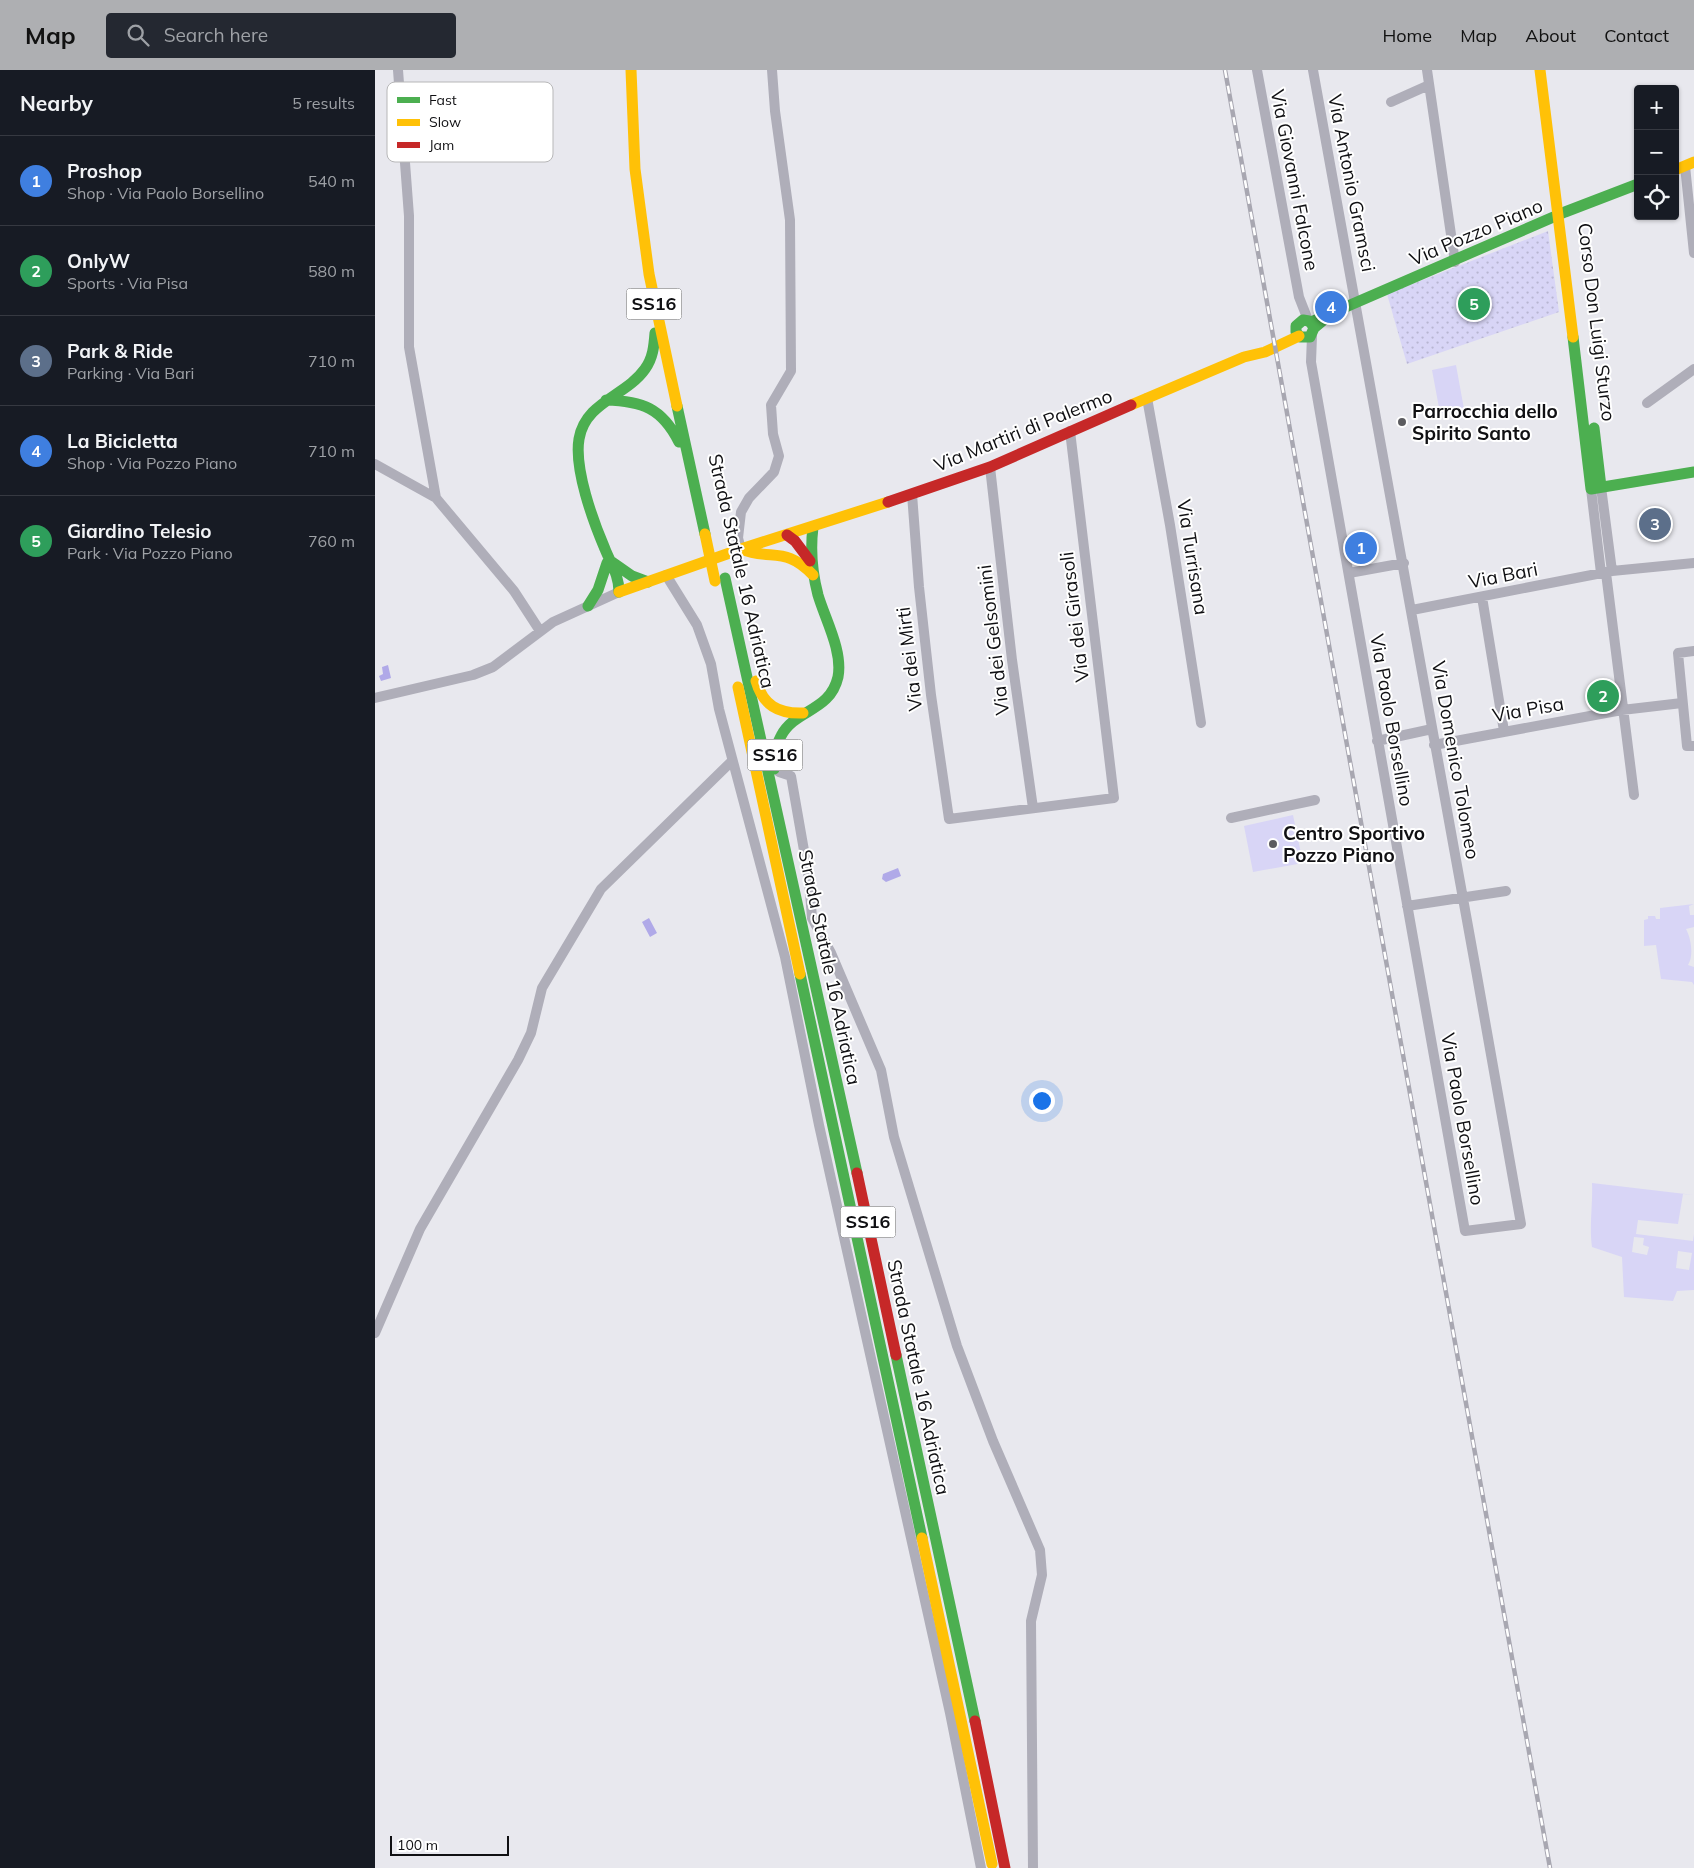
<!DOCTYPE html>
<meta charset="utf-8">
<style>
:root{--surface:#171b24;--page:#242831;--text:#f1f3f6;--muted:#9ea1a6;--line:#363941;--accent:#aeafb2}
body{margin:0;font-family:Mulish,sans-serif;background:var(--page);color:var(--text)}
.controls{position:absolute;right:15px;top:15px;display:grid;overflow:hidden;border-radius:5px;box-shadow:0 1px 4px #0004}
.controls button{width:45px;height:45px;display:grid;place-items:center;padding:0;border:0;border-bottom:1px solid var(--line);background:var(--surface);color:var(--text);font:25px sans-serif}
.scale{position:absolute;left:15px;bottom:12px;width:119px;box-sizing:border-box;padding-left:5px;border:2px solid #101013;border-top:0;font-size:14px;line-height:18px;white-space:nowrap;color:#101013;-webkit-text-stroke:4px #fff;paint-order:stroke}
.you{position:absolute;left:666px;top:1030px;width:18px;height:18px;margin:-12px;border:4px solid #fff;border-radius:50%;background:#1a73e8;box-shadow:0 0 0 8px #1a73e833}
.badge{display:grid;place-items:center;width:32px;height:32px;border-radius:50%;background:var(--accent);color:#fff;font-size:16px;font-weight:700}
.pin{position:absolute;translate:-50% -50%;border:2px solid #fff;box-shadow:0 1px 5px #0006}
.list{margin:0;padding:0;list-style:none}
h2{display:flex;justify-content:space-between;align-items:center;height:65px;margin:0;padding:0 20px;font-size:21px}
h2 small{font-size:16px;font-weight:400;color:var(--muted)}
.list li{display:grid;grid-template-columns:32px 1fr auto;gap:15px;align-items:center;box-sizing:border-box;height:90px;padding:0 20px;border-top:1px solid var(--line)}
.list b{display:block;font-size:19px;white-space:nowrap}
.list p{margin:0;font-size:16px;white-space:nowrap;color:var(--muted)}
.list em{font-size:16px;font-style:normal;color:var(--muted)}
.icon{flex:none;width:28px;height:28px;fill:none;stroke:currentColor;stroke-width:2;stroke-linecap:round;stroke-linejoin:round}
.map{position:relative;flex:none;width:1319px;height:1798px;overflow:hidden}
header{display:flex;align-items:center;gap:30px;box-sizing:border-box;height:70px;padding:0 25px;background:var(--accent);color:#111}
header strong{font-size:24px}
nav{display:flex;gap:28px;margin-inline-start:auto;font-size:18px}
.search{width:350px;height:45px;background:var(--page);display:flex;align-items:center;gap:12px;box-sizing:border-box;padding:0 18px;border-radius:5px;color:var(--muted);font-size:19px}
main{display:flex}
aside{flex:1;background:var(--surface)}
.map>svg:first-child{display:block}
</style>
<header>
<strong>Map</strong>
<div class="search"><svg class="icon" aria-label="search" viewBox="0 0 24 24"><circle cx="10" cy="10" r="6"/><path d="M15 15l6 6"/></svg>Search here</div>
<nav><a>Home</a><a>Map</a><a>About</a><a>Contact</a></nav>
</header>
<main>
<aside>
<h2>Nearby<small>5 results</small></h2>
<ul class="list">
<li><span class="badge" style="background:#3f7fe0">1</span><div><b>Proshop</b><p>Shop · Via Paolo Borsellino</p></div><em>540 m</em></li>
<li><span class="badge" style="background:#2e9e5b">2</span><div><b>OnlyW</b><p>Sports · Via Pisa</p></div><em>580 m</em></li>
<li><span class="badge" style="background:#5c6f8a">3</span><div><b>Park &amp; Ride</b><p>Parking · Via Bari</p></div><em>710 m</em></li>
<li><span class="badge" style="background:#3f7fe0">4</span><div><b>La Bicicletta</b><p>Shop · Via Pozzo Piano</p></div><em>710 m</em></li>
<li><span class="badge" style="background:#2e9e5b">5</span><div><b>Giardino Telesio</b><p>Park · Via Pozzo Piano</p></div><em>760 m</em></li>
</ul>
</aside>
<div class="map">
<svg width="1319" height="1798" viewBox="0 0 1319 1798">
<defs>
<pattern id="grass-dots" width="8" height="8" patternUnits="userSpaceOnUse" patternTransform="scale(1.25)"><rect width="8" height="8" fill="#d8d5f6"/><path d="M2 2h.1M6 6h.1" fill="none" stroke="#b8b6d2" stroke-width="1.8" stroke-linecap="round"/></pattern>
</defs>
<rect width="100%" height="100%" fill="#e8e8ee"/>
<path fill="url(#grass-dots)" d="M1173 161 1184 242 1032 294 1012 224Z"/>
<path fill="#d8d5f6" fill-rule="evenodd" d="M1081 295 1089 339 1065 343 1057 300Z
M918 745 928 793 878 802 869 756Z
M1319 834 1314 836 1315 845H1319V857L1311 859C1316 868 1319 886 1313 895L1319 897V915L1317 912 1286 909 1281 875 1269 876V850L1273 849V846H1280L1281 849H1285V838Z
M1217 1113 1319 1125 1308 1124 1303 1154 1263 1150 1261 1164 1318 1171 1319 1164V1220L1302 1221 1298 1231 1249 1227 1247 1187 1217 1177C1214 1155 1218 1135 1217 1113ZM1259 1167 1269 1168 1268 1175 1274 1177 1272 1185 1257 1182ZM1303 1181 1317 1183 1314 1200 1301 1198Z"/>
<path fill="#b0a9e8" d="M13 595 16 608 6 611 4 606 8 604 7 597Z
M523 798 526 806 511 812 507 809 508 804Z
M274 848 282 863 275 867 267 852Z"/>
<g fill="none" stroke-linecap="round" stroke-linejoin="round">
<path stroke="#afaeb9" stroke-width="10" d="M23 0 34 146V277L61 428 139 521 165 561
M882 0 924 227 933 250
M1052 0 1080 192
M1016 32 1054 15
M1310 96 1319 183
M937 266 936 292 1090 1161 1146 1154C1078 769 1009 384 938 0
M772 328 795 455 826 653
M1272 333 1319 299
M0 394 61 428
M615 397 637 590 658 738
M1226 417 1237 501
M1216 419 1226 503
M537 424 544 517 556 625 574 749 739 728 695 361
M366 479 363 468 366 442 374 428 399 402 404 386 398 364 396 335 416 301 415 150 400 41 397 0
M974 503 1029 493
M1231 503 1259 725
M291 505 322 555 336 594 344 639 410 887 444 1055 575 1643 606 1798
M1107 527 1129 661
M1037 540 1237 501 1319 493
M1319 581 1303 583 1312 676H1319
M0 628 98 605 118 597 178 552 244 522
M1002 671 1057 659
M1059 675 1247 640 1307 633
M404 702 416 706 434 809 437 848 456 883 506 1000 519 1067 582 1276 618 1371 665 1480 667 1505 656 1551 658 1798
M856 748 940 730
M1032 836 1131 821
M0 1263 45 1159 143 990 156 963 167 918 226 819 357 691"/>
<path stroke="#4caf50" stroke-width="11" d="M936 252 1190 142 1263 114
M939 257 934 251 928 250 921 256V262L925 267H935L939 258 951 248
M1198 267 1216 419 1319 402
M231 330C267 331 287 338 304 372
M302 336 330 464
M1219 358 1226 417
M237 492 257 506 273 512
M350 508 482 1103
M244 522C244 505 236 494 230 479 218 451 199 399 204 369 210 332 251 326 270 299 278 288 279 276 280 263
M213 536 223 520 232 493
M399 699C400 687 400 676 406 666 420 639 455 642 463 607 468 581 450 549 443 525 437 502 435 481 438 457
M425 904 547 1468
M521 1285 600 1651"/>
<path stroke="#ffc107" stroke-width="11" d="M256 0 260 99 274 204 302 336
M1165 0 1198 267
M1300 100 1319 92
M756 335 869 287 890 282 924 266
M366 479C397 491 411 476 438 505
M244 522 366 479 513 432
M381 611C388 635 403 644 428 643
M363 617 425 904
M547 1468 617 1794"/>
<path stroke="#c62828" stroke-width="11" d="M513 432 615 397 756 335
M412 465 420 471 435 491
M482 1103 521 1285
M600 1651 630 1798"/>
<g stroke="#a8a7b1" stroke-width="4.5">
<path id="rail" d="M850 0 1175 1798"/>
</g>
<use href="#rail" stroke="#fff" stroke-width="2.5" stroke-dasharray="8" stroke-linecap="butt"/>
<path stroke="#ffc107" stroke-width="11" d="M330 464 340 511"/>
</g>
<g fill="#5c5c60" stroke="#fff" stroke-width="2">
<circle cx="1027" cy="352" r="5"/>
<circle cx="898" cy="774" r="5"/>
</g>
<g text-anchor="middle" stroke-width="4" stroke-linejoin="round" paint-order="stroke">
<g fill="#fff" stroke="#58585a" stroke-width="1">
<rect x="251.5" y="218.5" width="55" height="31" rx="4"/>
<rect x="372.5" y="669.5" width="55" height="31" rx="4"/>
<rect x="465.5" y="1136.5" width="55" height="31" rx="4"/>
</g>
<g font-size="18" font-weight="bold" fill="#101013">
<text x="279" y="240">SS16</text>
<text x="400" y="691">SS16</text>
<text x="493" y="1158">SS16</text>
</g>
<g font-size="19" fill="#101013" stroke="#fff">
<text transform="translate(920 110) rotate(79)" y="7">Via Giovanni Falcone</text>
<text transform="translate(977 113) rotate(79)" y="7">Via Antonio Gramsci</text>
<text transform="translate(1101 162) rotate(-23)" y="7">Via Pozzo Piano</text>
<text transform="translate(1222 252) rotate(83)" y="7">Corso Don Luigi Sturzo</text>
<text transform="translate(648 360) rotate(-22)" y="7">Via Martiri di Palermo</text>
<text transform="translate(818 487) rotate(81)" y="7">Via Turrisana</text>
<text transform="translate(367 501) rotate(77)" y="7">Strada Statale 16 Adriatica</text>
<text transform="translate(1128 505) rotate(-11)" y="7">Via Bari</text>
<text transform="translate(699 547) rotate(-97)" y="7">Via dei Girasoli</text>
<text transform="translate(618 570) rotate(-97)" y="7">Via dei Gelsomini</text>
<text transform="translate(534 589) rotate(-97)" y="7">Via dei Mirti</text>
<text transform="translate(1153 639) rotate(-10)" y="7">Via Pisa</text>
<text transform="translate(1017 650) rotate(80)" y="7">Via Paolo Borsellino</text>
<text transform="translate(1081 690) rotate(80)" y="7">Via Domenico Tolomeo</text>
<text transform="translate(455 897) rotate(78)" y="7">Strada Statale 16 Adriatica</text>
<text transform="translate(1088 1049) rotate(80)" y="7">Via Paolo Borsellino</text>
<text transform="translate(544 1307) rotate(78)" y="7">Strada Statale 16 Adriatica</text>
</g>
<g font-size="19" font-weight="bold" fill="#101013" stroke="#fff" text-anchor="start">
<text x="1037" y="348">Parrocchia dello<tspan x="1037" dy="22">Spirito Santo</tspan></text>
<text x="908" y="770">Centro Sportivo<tspan x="908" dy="22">Pozzo Piano</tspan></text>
</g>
</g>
<rect x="12" y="12" width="166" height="80" rx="8" fill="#fff" stroke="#b7b7b8" stroke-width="1"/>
<rect x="22" y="27" width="23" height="6" fill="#4caf50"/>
<rect x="22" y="49" width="23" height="7" fill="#ffc107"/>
<rect x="22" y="72" width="23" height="6" fill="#c62828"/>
<g font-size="14" fill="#101013">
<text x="54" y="35">Fast</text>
<text x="54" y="57">Slow</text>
<text x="54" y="80">Jam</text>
</g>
</svg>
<div class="controls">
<button>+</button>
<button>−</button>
<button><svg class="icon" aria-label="locate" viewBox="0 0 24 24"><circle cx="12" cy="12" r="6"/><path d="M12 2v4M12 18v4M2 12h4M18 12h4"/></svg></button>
</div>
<div class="scale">100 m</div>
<div class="you"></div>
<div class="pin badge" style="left:986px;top:478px;background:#3f7fe0">1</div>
<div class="pin badge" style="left:1228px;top:626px;background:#2e9e5b">2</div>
<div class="pin badge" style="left:1280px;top:454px;background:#5c6f8a">3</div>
<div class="pin badge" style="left:956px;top:237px;background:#3f7fe0">4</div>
<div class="pin badge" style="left:1099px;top:234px;background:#2e9e5b">5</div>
</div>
</main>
